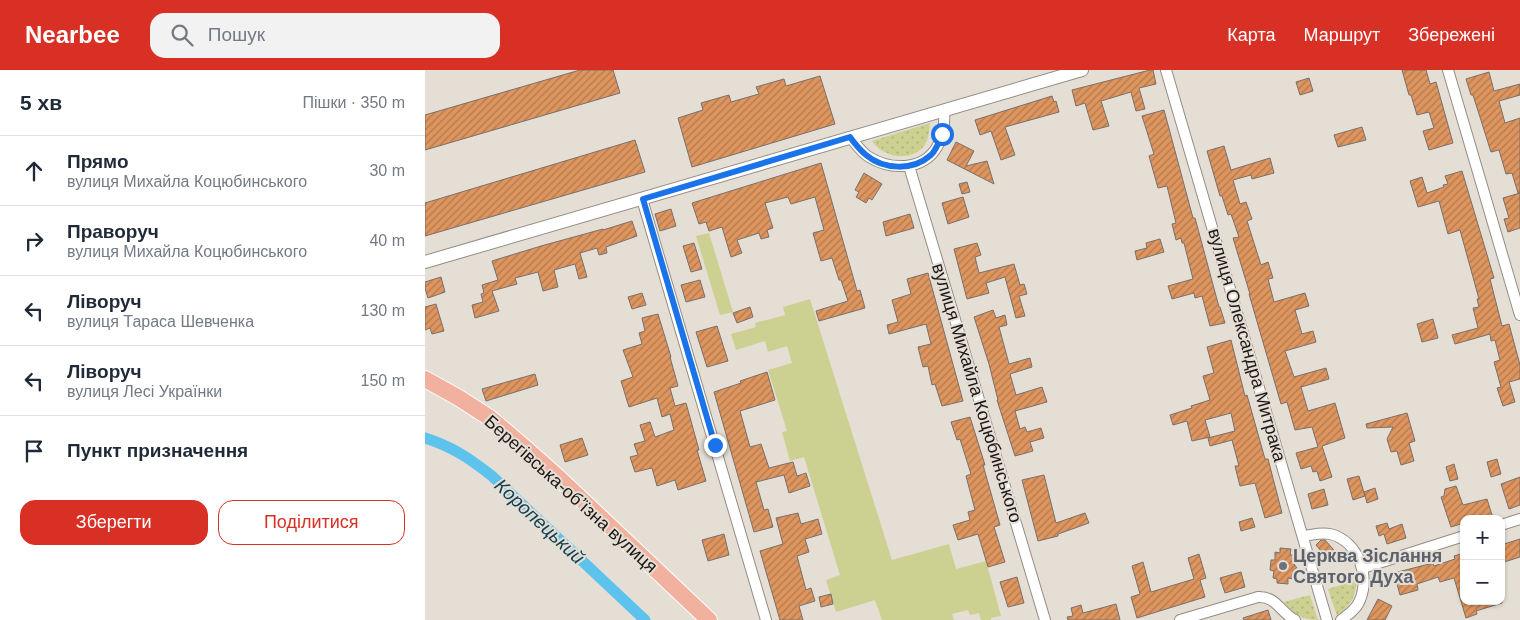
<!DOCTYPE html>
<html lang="uk">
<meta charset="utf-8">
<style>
:root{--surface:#fff;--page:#f2f2f3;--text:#1f2937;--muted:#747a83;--line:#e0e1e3;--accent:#d93025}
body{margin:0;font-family:Arial,sans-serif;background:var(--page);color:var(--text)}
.controls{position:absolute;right:15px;bottom:15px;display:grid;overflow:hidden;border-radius:10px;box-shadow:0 1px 4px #0004}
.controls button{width:45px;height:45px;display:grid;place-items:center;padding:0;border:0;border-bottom:1px solid var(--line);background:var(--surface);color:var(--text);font:25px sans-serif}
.stop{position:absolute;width:15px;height:15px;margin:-11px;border:4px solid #1a73e8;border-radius:50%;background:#fff}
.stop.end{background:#1a73e8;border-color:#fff;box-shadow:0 1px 5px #0008}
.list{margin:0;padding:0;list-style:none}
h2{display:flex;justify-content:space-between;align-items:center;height:65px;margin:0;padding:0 20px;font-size:21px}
h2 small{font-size:16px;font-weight:400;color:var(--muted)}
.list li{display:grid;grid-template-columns:32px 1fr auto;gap:15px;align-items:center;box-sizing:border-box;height:70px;padding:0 20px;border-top:1px solid var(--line)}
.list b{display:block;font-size:19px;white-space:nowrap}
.list p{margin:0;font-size:16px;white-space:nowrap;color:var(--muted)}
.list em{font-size:16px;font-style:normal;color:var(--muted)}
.actions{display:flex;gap:10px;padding:15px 20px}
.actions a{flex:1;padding:11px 0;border:1px solid var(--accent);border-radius:15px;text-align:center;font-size:18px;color:var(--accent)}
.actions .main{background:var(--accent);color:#fff}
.icon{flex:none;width:28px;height:28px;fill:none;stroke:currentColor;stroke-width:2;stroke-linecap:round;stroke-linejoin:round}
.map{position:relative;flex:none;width:1095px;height:550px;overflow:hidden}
header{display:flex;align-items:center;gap:30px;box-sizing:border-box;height:70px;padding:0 25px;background:var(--accent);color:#fff}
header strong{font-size:24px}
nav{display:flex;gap:28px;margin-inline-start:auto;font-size:18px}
.search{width:350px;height:45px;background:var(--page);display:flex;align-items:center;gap:12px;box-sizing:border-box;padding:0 18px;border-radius:15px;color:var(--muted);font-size:19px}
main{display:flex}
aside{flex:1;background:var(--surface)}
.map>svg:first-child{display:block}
</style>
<header>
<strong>Nearbee</strong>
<div class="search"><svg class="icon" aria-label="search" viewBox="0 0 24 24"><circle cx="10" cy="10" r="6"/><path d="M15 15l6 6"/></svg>Пошук</div>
<nav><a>Карта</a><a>Маршрут</a><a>Збережені</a></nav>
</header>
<main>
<aside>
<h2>5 хв<small>Пішки · 350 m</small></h2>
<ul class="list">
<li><svg class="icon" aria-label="ahead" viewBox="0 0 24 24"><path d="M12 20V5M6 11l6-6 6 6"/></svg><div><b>Прямо</b><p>вулиця Михайла Коцюбинського</p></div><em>30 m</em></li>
<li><svg class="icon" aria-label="right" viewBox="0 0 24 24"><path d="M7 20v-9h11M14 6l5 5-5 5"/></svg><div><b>Праворуч</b><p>вулиця Михайла Коцюбинського</p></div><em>40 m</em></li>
<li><svg class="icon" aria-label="left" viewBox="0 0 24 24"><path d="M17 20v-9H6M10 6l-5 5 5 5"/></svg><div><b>Ліворуч</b><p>вулиця Тараса Шевченка</p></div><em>130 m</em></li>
<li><svg class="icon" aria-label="left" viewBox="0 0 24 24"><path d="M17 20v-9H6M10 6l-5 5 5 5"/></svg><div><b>Ліворуч</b><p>вулиця Лесі Українки</p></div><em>150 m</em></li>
<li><svg class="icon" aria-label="arrive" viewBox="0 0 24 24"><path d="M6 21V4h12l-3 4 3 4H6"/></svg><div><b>Пункт призначення</b></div></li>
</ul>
<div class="actions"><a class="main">Зберегти</a><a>Поділитися</a></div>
</aside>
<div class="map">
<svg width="1095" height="550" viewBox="0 0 1095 550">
<defs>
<pattern id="grass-dots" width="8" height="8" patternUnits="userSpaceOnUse" patternTransform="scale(1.25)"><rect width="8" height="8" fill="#ccd191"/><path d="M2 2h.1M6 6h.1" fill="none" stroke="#afb37c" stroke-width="1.8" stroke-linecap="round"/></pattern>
<pattern id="building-hatch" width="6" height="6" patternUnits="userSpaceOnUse" patternTransform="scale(1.25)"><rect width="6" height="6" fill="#de955f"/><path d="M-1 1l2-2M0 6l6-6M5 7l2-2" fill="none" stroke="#b3794d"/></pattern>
</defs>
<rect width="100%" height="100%" fill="#e4ded5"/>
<path fill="url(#grass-dots)" d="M505 53C504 61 504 70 499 76 486 93 457 87 447 71Z
M932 510C930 528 926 535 912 546L903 519Z
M885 525 893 550C877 550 869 544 859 532Z"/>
<path fill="#ccd191" d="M284 163 308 242 295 245 271 166Z
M385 229 467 490 524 474 531 499 561 491 576 546 566 548V550H556L554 543 545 545 543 540 527 544 529 550H457L450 530 411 542 401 510 415 505 379 387 365 391 357 362 362 361 343 300 367 293 362 276 343 282 340 271 311 280 306 264 331 257 330 253 360 245 358 237Z"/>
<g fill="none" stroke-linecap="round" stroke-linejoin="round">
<path stroke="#5dc3ed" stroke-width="11" d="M0 368C28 377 44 388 67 406L220 550"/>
</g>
<path fill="url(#building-hatch)" stroke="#79706a" d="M155 0H188L195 23 0 80V45Z
M725 0H728L731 14 714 18 720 39 711 41 706 22 676 31 684 56 668 60 660 33 651 36 647 20Z
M977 0H1001L1005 14 1011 12 1028 73 1004 80 998 61 1009 58 1004 42 992 45 986 25H984Z
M1064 2 1069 21 1095 14V25L1074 31 1080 53 1095 48V123H1093L1087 103 1081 104 1074 80 1066 82 1048 25H1046L1041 9Z
M395 6 410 54 267 97 253 48 278 40 276 33 304 25 306 32 334 24 331 17 359 9 361 16Z
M884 8 888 21 875 25 871 12Z
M627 26 629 32 631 31 634 42 580 57 590 85 576 90 566 61 555 65 550 50Z
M739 40 768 148H770L794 237H795L800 253 785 256 777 226 770 228 769 223 747 229 743 216 768 209 759 173H757L756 168 751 170 747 154 751 153 742 116 733 118 724 86 729 84 717 46Z
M937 57 941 70 913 77 909 65Z
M210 70 220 102 0 166V133Z
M531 72 549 81 541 96 562 91 569 114 522 90Z
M799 76 806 100 845 88 849 103 827 109 826 105 808 110 815 134 821 132 827 149 822 151 836 195 843 192 848 208 843 209 849 232 880 223 884 236 870 240 877 264 888 261 891 272 860 281 869 307 901 298 904 309 876 317 883 341 910 333 920 368 897 376 907 407 895 411 892 401 888 402 886 396 876 399 871 383 893 377 887 357 870 360 862 332 856 334 824 224H825L808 168 814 167 806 144 803 145 797 126H795L782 81Z
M396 93 432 221 435 220 440 238 394 251 391 241 423 231 416 210H414L407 188 396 191 388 163 399 160 390 127 366 134 363 127 340 133 348 158 342 160 344 167 336 169 334 163 312 170 317 183 306 187 297 157 284 161 281 152 274 154 267 133Z
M1037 101 1069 208 1065 209 1077 256 1084 254 1095 295V309L1084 312 1090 332 1078 336 1072 318 1076 317 1069 292 1075 290 1070 270 1066 271 1065 264 1030 274 1027 265 1053 258 1048 238 1054 237 1052 229H1054L1035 160 1023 164 1014 131 993 137 985 111 997 107 1002 123 1019 117 1018 115 1023 114 1020 106Z
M439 103 457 114 447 130 444 128 441 133 431 127 434 122 430 120Z
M542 112 545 122 537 124 534 114Z
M1095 123V158L1083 162 1079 149 1084 148 1078 128Z
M538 127 544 147 523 154 517 133Z
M246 139 251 156 235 161 230 144Z
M485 144 489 158 461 166 458 152Z
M207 151 212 166 181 177 182 183 174 185 172 178 155 183 162 207 154 209 150 194 129 200 133 217 118 221 113 202 90 208 92 214 67 221 74 241 50 248 47 235 58 232 56 224 59 223 57 215 73 210 67 191 116 176 178 159V160Z
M735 169 739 182 712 190 710 181 722 178 721 173Z
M269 173 277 199 266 202 258 176Z
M552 173 556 185 550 187 554 203 589 194 595 215 599 214 602 224 594 226 600 246 591 248 580 207 561 213 564 223 542 229 529 179Z
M503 203 538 331 517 336 510 314 507 315 503 296 498 297 493 277 506 274 501 254 464 264 462 255 473 252 467 230 486 224 482 209Z
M16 207 20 222 3 228 0 218V212Z
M275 210 280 227 261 232 256 215Z
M217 223 221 235 207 239 203 227Z
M11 234 19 261 7 264 5 258 0 260V237Z
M325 237 328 247 312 253 308 243Z
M568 240 571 248 580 245 582 255 574 257 584 294 605 288 607 297 585 304 591 325 617 317 622 332 590 341 595 359 600 357 602 362 616 358 619 368 605 372 608 381 590 386 572 330H573L564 294 549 247Z
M233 244 246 287H245L253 316 245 318 250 336 261 333 274 380H272L281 411 253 420 250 410 232 416 227 398 210 402 205 387 213 385 209 374 220 371 215 355 225 352 230 367 249 360 245 344 237 347 232 328 204 337 196 311 208 307 198 280 217 274 214 263 220 261 217 248Z
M1008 249 1013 268 997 272 992 254Z
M292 256 303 291 282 297 271 262Z
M806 270 820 326 822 325 840 389H843L857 443 840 448 830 413 815 416 810 396H814L807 370 785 376 783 368 810 361 806 343 780 350 785 367 767 371 762 351 748 355 745 345 767 338 766 336 785 330 778 306 789 303 782 277Z
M342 302 350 330 315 341 325 377 336 374 344 398 368 392 372 406 381 403 385 416 364 423 359 405 331 412 339 440 343 439 348 457 329 462 289 322 316 313 315 311Z
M110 304 113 315 61 331 57 319Z
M982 343 990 371 984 373 989 391 976 395 972 381 966 382 962 369 968 357 942 358 941 354Z
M545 347 560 395H558L575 455 569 457 580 492 563 497 553 464 533 470 528 455 545 450 543 442 550 440 541 406 546 404 535 369 532 370 526 352Z
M157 368 163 385 140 392 135 375Z
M1072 389 1076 404 1066 407 1062 392Z
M1029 394 1033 409 1025 411 1021 397Z
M619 405 631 453 660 443 664 453 633 464V466L613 471 597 410Z
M934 406 940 426 928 430 922 409Z
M1095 407V435L1084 439 1076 414Z
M1031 416 1038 435 1062 429 1067 445 1052 449H1039V453L1026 457 1016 427 1019 426 1020 419Z
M950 418 953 429 942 433 939 422Z
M899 419 903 435 887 439 883 424Z
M373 443 376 454 393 449 397 464 380 469 384 482 372 486 381 520 386 518 390 531 374 536 378 550H355L335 481 358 474 351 448Z
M827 448 830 457 816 461 814 452Z
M962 453 964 459 977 454 981 468 962 474 959 464 954 466 951 456Z
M299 464 304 485 283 491 277 470Z
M1095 469V487L1076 493V475Z
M896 470H900L908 479 911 484 908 489 906 490 902 488 891 475Z
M855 478 866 479 865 485H870L869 494 872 498 868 500V509L863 508V514L852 513V509L848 508 849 501 845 500 846 490H850V482L855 483Z
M1039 483V531H1077V533L1051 541 1052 544 1041 548 1029 508 1015 512 1013 507 992 514 993 520 975 525 969 503 1008 493 1009 496 1030 489 1029 486Z
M774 484 781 508 775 510 780 527 712 548 706 527 715 524 707 496 718 492 726 522 769 509 763 488Z
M816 502 820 517 800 523 795 508Z
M592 507 599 533 583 537 575 512Z
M406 524 408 534 396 537 394 527Z
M953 529 967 536 960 550H942Z
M691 534 695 550H643L642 547 648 546 646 538 656 535 658 543Z
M843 540 846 550H819L818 548Z"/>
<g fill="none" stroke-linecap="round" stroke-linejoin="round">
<g stroke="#938d85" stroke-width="12">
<path id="minor" d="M741 0 902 550
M1023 0 1095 245
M425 67C431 74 436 82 444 87 465 100 498 101 512 77 519 66 520 53 519 40
M484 96 620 550
M217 129 341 550
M1076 455 1095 449
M878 466C887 465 896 462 905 464 934 471 947 509 933 534 929 541 923 545 916 550
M938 498 1039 466
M755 550 833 527C851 526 855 542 870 550"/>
</g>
<g stroke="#938d85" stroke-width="14">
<path id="tertiary" d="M0 192 657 0"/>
</g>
<g stroke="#fff" stroke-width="18">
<path id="trunk" d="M0 309 34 328 65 348 99 377 136 410 284 550"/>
</g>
<use href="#minor" stroke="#fff" stroke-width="10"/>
<use href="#tertiary" stroke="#fff" stroke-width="12"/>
<use href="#trunk" stroke="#f2b09f" stroke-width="16"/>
</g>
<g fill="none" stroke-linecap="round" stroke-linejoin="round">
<path stroke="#1a73e8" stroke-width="6" d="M290 375 218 129 425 67C430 74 435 80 441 85 459 100 488 101 506 85 512 79 514 72 517 64"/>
</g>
<circle fill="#6b7280" stroke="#e4ded5" stroke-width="2" cx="858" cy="496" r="5"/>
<g text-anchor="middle" stroke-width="4" stroke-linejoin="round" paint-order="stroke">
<g font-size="18" fill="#1a1714" stroke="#e4ded5">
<text transform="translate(822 275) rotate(74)" y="6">вулиця Олександра Митрака</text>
<text transform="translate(552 323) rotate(73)" y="6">вулиця Михайла Коцюбинського</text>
<text transform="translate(146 424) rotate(42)" y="6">Берегівська-обʼїзна вулиця</text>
</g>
<g font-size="18" font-weight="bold" fill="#5b616d" stroke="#e4ded5" text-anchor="start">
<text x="868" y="492">Церква Зіслання<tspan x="868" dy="21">Святого Духа</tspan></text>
</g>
<g font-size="19" font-style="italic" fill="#134052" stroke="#e4ded5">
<text transform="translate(115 451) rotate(43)" y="7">Коропецький</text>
</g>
</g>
</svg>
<div class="controls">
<button>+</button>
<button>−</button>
</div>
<div class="stop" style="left:517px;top:64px"></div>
<div class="stop end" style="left:290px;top:375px"></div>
</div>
</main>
